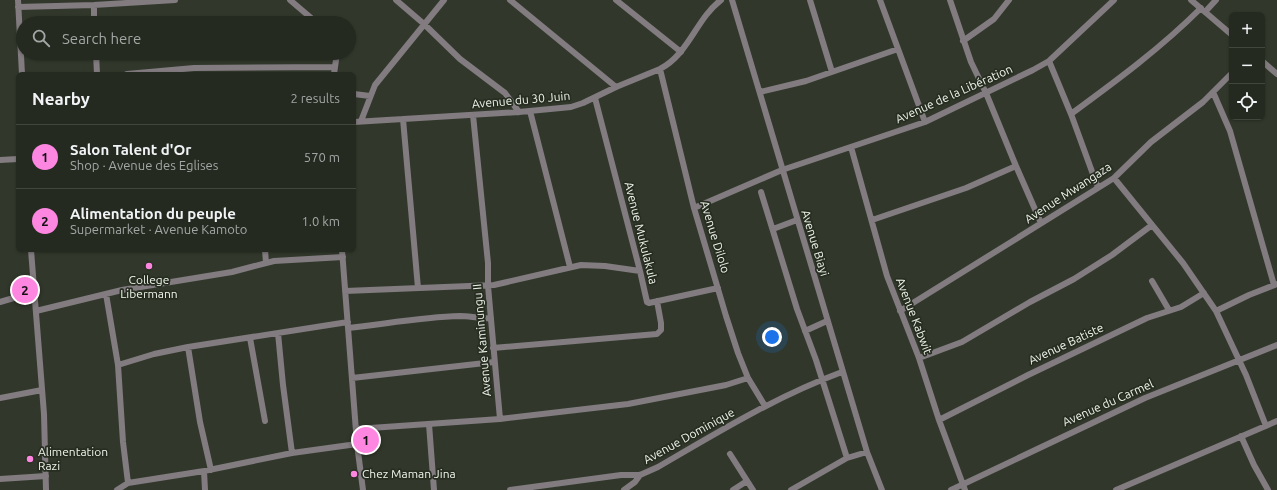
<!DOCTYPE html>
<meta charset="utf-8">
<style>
:root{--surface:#252a20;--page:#2d3229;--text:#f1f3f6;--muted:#a3a7a5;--line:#42463e;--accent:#fd86e1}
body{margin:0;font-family:Ubuntu,sans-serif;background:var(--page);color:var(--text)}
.controls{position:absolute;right:12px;top:12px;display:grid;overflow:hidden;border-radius:6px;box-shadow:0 1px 3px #0004}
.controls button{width:36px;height:36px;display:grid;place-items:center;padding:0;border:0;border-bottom:1px solid var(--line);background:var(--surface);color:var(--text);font:20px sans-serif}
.you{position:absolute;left:772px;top:337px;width:14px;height:14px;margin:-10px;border:3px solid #fff;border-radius:50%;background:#1a73e8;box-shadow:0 0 0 6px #1a73e833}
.badge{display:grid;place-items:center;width:26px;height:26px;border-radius:50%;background:var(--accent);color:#111;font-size:13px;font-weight:700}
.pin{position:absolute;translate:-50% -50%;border:2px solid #fff;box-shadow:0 1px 4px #0006}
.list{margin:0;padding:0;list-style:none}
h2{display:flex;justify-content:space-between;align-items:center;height:52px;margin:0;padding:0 16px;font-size:17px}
h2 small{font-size:13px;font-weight:400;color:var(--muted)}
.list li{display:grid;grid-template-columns:26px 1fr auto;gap:12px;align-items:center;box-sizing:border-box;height:64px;padding:0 16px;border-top:1px solid var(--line)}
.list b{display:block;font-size:15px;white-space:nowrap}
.list p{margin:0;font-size:13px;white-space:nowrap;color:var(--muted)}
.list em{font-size:13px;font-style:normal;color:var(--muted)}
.icon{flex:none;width:22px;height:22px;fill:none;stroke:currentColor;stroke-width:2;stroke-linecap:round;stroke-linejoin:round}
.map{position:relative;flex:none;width:1277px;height:490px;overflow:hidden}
.search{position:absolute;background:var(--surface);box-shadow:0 1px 3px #0004;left:16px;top:16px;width:340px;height:44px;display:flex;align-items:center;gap:10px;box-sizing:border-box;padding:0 14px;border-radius:22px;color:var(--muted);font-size:15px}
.panel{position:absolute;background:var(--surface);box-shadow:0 1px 3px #0004;left:16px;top:72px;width:340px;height:180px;border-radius:6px}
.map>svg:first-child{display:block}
</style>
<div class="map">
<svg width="1277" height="490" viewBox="0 0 1277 490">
<rect width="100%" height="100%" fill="#31382b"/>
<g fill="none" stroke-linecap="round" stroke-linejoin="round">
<path stroke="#827b80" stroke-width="6" d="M18 0 22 74
M290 0 317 23
M396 0 424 24 460 59 505 93 519 112
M510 0 616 87
M616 0 681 52
M732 0 867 452 882 490
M810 0 832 72
M880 0 925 122
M950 0 971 62 986 93 1016 166 1041 223
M1191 0 1232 35
M94 5V23
M18 7 94 5 175 0
M1205 12 1216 0
M963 41 994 19 1009 0
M96 53 97 74
M1049 61 1071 114 1098 188
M1262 61 1277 74
M660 69 694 208 726 316 738 353 748 378 765 406
M127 74 194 68 335 67
M334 74 337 53
M760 92 806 81 898 49
M1213 92 1230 131 1274 285
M354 94 370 96
M595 98 640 271 647 302 649 303 718 288
M530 111 570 267
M1071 114C1116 81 1161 48 1201 8
M403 119 418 288
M361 121 375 85 444 0
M354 122 519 112 571 107 583 103 616 87 660 69C689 54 696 19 721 0
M851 147 887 276 919 358 939 420 965 490
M0 160 18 159
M782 170 925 122 1033 70 1049 61 1114 0
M1114 178 1183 263 1216 311 1246 375 1266 426
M761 192 797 309 816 360 847 458
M694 208 782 170
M872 220 966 188 1016 166
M773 229 797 220
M31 250 44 414 46 490
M265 250 266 263
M342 250 357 444 363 490
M1152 281 1169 310
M345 291 494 285 581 265 605 266 640 271
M106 294 118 365 123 442 128 483
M0 302 34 292
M36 311 122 290 232 272 274 261 343 257
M900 311 1114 178 1151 142 1203 102 1232 73
M1216 311 1249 295 1277 284
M348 328C385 324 422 317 460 316 470 316 480 319 491 318
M805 331 827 321
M278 333 283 385 292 453
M250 338 265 421
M188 347 200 422 211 470
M493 348 657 334 661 330V323L657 301
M919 358 962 342 1030 302 1074 279 1112 255 1152 225
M118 365 154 354 188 347 348 322
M352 378 494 362
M0 398 42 390
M500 419 628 404 726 385 748 378
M939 420 1028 375 1147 318 1181 307 1204 293
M429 424 434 490
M356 429 500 419 488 286V263L473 115
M1241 436 1254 465 1268 490
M730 454 753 490
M204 471 205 490
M0 479 46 476
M117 490 128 483 204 471 292 453 357 444
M510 490 621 475H640L658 467C718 432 777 396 842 372
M624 490 635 482 640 475
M733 490 747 481
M791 490 847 458 867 452
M951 490 1145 398 1277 345
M1116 490 1277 421"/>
</g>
<g fill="#fd86e1" stroke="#272e21" stroke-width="1.5">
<circle cx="149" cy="266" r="4"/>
<circle cx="30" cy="459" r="4"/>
<circle cx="354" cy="474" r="4"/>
</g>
<g text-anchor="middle" stroke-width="3.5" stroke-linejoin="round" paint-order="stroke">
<g font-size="12" fill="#eff4eb" stroke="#272e21">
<text transform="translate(954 94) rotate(-24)" y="4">Avenue de la Libération</text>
<text transform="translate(521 100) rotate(-5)" y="4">Avenue du 30 Juin</text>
<text transform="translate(1068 193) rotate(-33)" y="4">Avenue Mwangaza</text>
<text transform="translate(641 233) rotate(76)" y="4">Avenue Mukulakula</text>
<text transform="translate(715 237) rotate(73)" y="4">Avenue Dilolo</text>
<text transform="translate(815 243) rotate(73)" y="4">Avenue Biayi</text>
<text transform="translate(914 316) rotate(69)" y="4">Avenue Kabwit</text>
<text transform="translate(482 340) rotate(-95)" y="4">Avenue Kaminungu II</text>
<text transform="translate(1066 344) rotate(-25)" y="4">Avenue Batiste</text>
<text transform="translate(1108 403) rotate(-24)" y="4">Avenue du Carmel</text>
<text transform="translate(689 436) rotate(-29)" y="4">Avenue Dominique</text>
</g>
<g font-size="12" fill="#eff4eb" stroke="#272e21" text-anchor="start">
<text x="149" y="284" text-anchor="middle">College<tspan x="149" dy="14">Libermann</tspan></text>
<text x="38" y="456">Alimentation<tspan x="38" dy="14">Razi</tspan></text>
<text x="362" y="478">Chez Maman Jina</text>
</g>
</g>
</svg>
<div class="controls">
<button>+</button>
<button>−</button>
<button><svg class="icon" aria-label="locate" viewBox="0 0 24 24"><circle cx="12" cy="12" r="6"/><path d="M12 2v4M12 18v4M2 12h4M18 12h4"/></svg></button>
</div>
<div class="you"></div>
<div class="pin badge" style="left:366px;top:440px">1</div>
<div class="pin badge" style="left:25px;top:290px">2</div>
<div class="search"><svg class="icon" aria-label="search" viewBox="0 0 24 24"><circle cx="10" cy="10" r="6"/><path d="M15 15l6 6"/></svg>Search here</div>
<section class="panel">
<h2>Nearby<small>2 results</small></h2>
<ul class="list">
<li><span class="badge">1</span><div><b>Salon Talent d'Or</b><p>Shop · Avenue des Eglises</p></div><em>570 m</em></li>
<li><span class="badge">2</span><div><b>Alimentation du peuple</b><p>Supermarket · Avenue Kamoto</p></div><em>1.0 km</em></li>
</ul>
</section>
</div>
